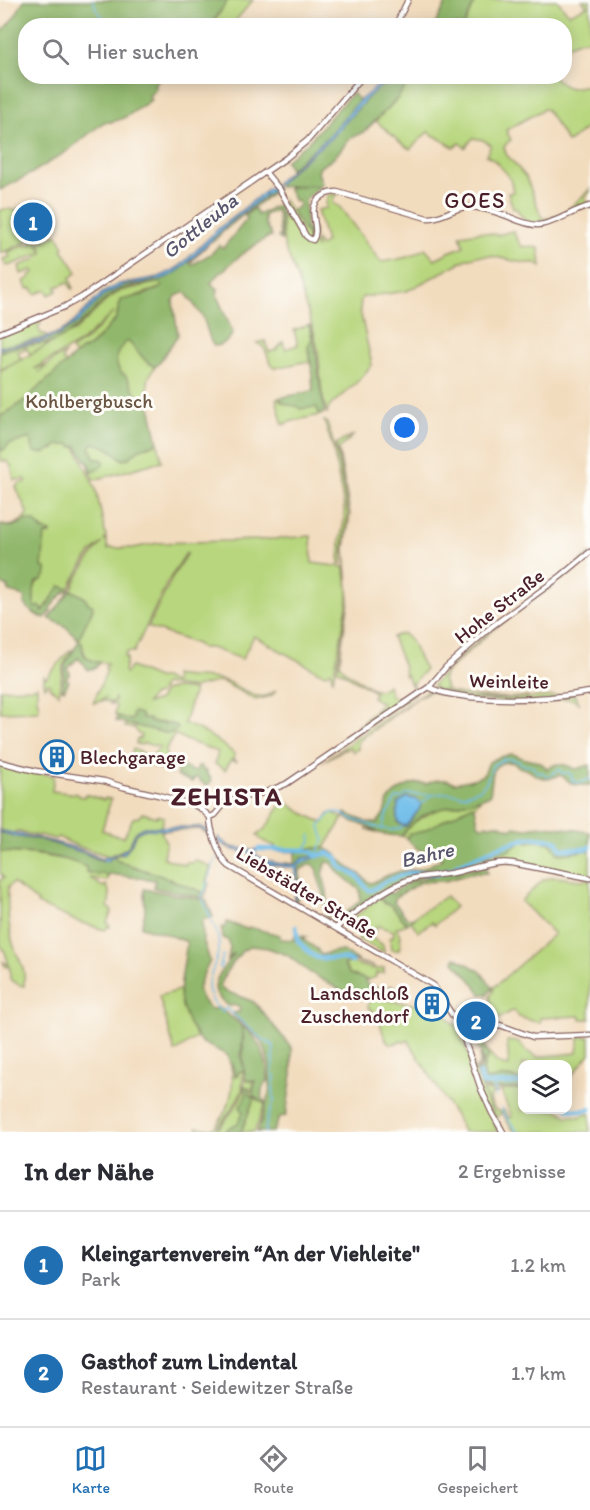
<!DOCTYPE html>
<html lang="de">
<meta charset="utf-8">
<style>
:root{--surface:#fff;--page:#f7f7f7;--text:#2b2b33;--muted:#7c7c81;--line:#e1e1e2;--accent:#1f6fb2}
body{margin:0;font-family:Itim,sans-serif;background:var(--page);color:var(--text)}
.controls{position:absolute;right:18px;bottom:18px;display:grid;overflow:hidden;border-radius:12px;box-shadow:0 3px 15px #0003}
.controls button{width:54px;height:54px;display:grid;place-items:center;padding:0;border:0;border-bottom:2px solid var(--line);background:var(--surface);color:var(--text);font:30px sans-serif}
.you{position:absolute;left:405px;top:428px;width:21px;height:21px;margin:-15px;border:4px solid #fff;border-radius:50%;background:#1a73e8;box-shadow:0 0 0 9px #1a73e833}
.badge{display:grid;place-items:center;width:39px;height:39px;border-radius:50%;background:var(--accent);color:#fff;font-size:20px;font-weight:700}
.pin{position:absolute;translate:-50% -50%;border:3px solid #fff;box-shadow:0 2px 6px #0006}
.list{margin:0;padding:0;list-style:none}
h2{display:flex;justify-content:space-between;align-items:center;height:78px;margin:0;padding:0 24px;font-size:26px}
h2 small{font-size:20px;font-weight:400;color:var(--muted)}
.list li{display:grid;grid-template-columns:39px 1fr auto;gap:18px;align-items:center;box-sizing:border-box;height:108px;padding:0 24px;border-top:2px solid var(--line)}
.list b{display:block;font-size:22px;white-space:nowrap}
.list p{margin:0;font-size:20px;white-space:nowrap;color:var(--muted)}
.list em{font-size:20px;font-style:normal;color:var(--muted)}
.icon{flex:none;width:33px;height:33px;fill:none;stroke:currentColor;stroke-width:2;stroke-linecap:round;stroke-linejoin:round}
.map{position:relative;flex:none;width:590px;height:1132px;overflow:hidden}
.search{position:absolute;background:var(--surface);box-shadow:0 3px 15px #0003;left:18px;right:18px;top:18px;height:66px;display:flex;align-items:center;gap:15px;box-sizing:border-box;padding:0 21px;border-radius:24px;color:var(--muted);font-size:22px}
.sheet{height:294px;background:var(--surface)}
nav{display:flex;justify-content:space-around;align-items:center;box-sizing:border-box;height:84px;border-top:2px solid var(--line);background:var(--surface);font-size:16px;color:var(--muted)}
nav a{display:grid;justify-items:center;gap:3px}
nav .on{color:var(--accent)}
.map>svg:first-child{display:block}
</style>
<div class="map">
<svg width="590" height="1132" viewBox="0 0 590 1132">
<rect width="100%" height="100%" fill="#fdfcf7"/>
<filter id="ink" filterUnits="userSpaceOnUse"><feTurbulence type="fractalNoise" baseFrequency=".0167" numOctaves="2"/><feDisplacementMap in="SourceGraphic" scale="12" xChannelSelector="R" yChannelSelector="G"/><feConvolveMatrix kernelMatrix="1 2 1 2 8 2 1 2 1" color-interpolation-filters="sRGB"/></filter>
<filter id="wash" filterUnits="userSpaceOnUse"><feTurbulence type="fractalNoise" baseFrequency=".008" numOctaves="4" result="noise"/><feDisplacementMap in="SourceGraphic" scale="24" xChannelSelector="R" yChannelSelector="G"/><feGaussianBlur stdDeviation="1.35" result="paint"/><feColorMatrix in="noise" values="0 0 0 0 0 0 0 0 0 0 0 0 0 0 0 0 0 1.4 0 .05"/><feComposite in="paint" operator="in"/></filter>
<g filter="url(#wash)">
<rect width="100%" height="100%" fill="#f2dcbe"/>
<path fill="#b7d67d" stroke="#807a54" stroke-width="1.5" d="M228 0H253L232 25 211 26Z
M476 0H557L569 14 587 6 582 0H590V39L578 41 565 47 564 26H464Z
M482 76 494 78 495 76H552L565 86 570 88 590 85V125L570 141 567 142 547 110 544 109 506 130 511 140 507 143 504 147 506 154 526 177 542 218C559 222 579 199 590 189V192L586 196 585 199 588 203 590 202V204L578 207 579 204C572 213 541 227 529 222 523 220 520 214 516 208H513L508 193 513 192 511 182 507 174 494 160 486 155 491 145 483 140 473 138 465 148 460 143 454 147 428 132 410 149 402 144 376 121 397 99 406 86 421 77Z
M329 194H339L335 196 333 200 334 204 339 206 381 262C396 259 413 258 425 248L435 259 449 252 464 246 460 235 480 232 498 235 513 231 521 246 539 248 541 267 536 263H524L491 256H477L465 260 407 291 363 297 361 299 360 310 372 365 358 381 331 405 328 409 327 414 322 394 318 350 314 332 297 278 284 245 282 227 283 199 317 249 315 244 316 240 320 246 326 242 317 210 327 208 326 202Z
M29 205 33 210 41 206 49 219 37 226 44 239 40 241 33 239 16 210 17 209Z
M7 209 15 210 31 239 18 246H14L12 249 0 253V210Z
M57 234 64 247 62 249 77 272 70 278 73 288 72 289 68 282 57 287 56 286 57 291 49 295 46 290 35 294 32 288 27 289 24 281 30 278 29 276 34 273 33 270 21 274 19 266 38 258V255L42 254 43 252 40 246 41 243Z
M33 241 38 243 41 251V253L11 265 6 266 3 259 10 257 8 252 25 245 26 246 32 244 31 242Z
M161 282 162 287C149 292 128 297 119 304L116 319 91 345 76 356 71 350 88 338 114 312 81 342 35 368 36 369 44 365 45 366 39 373 54 359 65 354 62 359 66 364 21 403 0 417V371L76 330 107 300 120 291Z
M39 319 41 324 38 326 41 334H45L47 337 0 347V335Z
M309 325 312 338 308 351 311 363 303 362 276 368 273 367C267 359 267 346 257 343L265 341 269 352 276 350 283 342 285 349 298 345 294 330Z
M128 341 147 362 155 367C146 378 147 387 149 401L140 400C134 392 132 386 127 378 123 371 125 378 120 371 112 360 118 348 128 341Z
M44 343 46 346 30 354 26 348 18 352 21 359 0 370V352L11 348Z
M279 398 281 402 297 406 316 407 320 415 289 422 283 425 276 399Z
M324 421 327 422 337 455 348 515 343 547 342 564 339 563 340 541 344 521V507L333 448Z
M354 435 339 449V451L350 514 345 548 349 601 342 644 340 664 344 670 374 690H380L388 685 390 693 394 698 398 697 399 700 415 692 414 694 328 753V751L343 740 342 738 356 730 360 724 361 725 362 723 382 703 372 697 375 692 342 672 337 670 349 601 344 548 350 515 336 444Z
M30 438 32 444 53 450C57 444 63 445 70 444L72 447H76L96 490 106 536 104 541 106 539 108 549 109 548H133L158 543 260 540 311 536 312 563 344 567 348 588V601L333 679 332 678 331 671 326 674 319 672 254 636 242 659 211 648H202L197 644 148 627 173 576 188 553H186L167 583 134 652H127L124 657 127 658 124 671 126 672 125 674 131 667 157 678H164L169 681 175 683 174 675C189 678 208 676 222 680 239 684 257 707 275 691V692L271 696 256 700 221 681 192 688 164 684 159 694 153 695 146 704 159 700 164 691 176 688 194 690 184 724C203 729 219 742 235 754L233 759 237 762 231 760 225 770 215 764 218 752 186 740 175 734 166 749V759L170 761V770L171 774 159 769V767L157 766 156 768 131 756 133 749 151 757 160 747 143 743 142 745 136 744 137 739H140L141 735 138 734 135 728 125 727 126 723 169 734 170 723 150 722 133 718 131 720 115 715 116 705 110 704 115 701V697L114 701 111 702 102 701 106 697 100 701 93 703 107 670 105 668 108 663C91 662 84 661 82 642L79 640C82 629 87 619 93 609L84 597 71 590C79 572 89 558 102 543 87 554 78 572 69 589L64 587 51 599 43 612 42 611V608L39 607 35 608 33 606 34 590 42 567 44 535 50 534C42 529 36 523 27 520 16 525 13 529 0 525V524C10 529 21 523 27 514 25 504 19 496 16 487L20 483 26 482V479L14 480 11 466 7 461H2L0 458V451L5 449 9 444 14 443Z
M93 443C106 445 113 451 123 460L129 458 138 450 158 443 162 461 94 480 89 469 90 468 86 459 93 472 103 465 101 459H95L90 448Z
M590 554V557L574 571 494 629 448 670 444 675 443 680 446 688 450 692C472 697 506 701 528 696V697C500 699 473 697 445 692L444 689 441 691 433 687V685C478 632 538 599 590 554Z
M403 633 410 640 425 670 412 684 414 688 412 687 407 675 405 676 404 667 392 637Z
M70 650H72L63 666 59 694 49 687 50 684 48 683 44 687V676L46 678 47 677Z
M37 686V700L38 701 39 709 38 711 0 712V689L32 688Z
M432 689 490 700 575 695 576 698 580 704C570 695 561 700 549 701 509 703 469 703 430 691L420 696 360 740 358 742V749L353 752 350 747 345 750 344 749 322 762 428 690Z
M0 765 54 776 52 791 78 794 79 796 84 797 85 794 104 800 105 798 111 799 102 830 110 833V834L124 837 133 818 140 817 142 813 157 817V815L164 817 161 827H145L138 830 127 848 109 856 77 846 58 837 55 839 40 835 38 836 16 831 14 833 0 831Z
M481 799 476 804 475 807 473 806 423 831 407 836 406 838 402 836 411 824 435 810Z
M285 801 301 812 323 823 329 814 333 812 343 818 325 848H311L296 852 274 851 275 846C268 843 261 842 257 835 270 829 274 810 285 801Z
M151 828H199L207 832 209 835 199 829 161 831 166 843 164 851V858L185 865 187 862 192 863 195 860 211 867 206 882 209 883 204 898 200 897 202 892 164 877 118 861 114 856 125 853 138 831Z
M537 841C548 842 553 842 558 853L562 854 590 850V877L505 861 462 868V866L468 862 496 852 508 851 521 842Z
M0 852 33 854 68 860 87 867 95 874H104L108 877 107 881 90 878 103 887 106 885C111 893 110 898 108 907L112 911 107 922 110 927H107L105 930 76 921 37 904 38 902 13 883 8 887C7 905 8 923 12 940 17 960 26 963 24 986L19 985 10 979V968L5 966 3 962 9 965 5 952 0 944V880L4 878 0 873Z
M552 877C565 876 578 883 590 879V1019H581L580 1016 540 1018V1023L519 1017 514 1010 496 1020 490 997 494 989 493 988 554 934 521 901 543 880Z
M446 896 455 907 435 925 432 922 418 932 411 921 414 919 413 918Z
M380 897 385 904H390L407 924 396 928 401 936 400 940 401 941 399 950H391L390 938 393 937 394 931 377 926 374 933 372 932 370 937 383 945 384 953 358 939 365 928 354 917Z
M351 962C361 966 374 971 384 968V973H376V977L368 980 350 974 344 965Z
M182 989C179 1005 189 1023 197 1037L175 1052 159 996Z
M353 994 428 1007 432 1011 434 1009C443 1011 448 1016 453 1024H456L498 1128 493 1124 497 1129H500L502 1132H463L459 1122 408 1040 405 1042 400 1041C383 1052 383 1027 378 1017 375 1013 371 1010 368 1007L369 1001 356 997Z
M478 1032 485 1039 482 1042C491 1054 493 1065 509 1066L507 1041 519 1042 526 1051 537 1057 577 1053 579 1037H590V1054L568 1080V1064H522V1080H518L516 1078C506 1076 496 1078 486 1080 482 1072 483 1063 488 1057L483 1048 480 1050 470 1034Z
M230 1063H232L235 1076H237L240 1071H243L242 1091 233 1107 216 1131H217C227 1118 240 1104 244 1088L246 1090C246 1099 245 1116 238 1123 234 1127 229 1128 226 1132H198L197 1127 211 1129 216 1127C229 1107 237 1087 230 1063Z
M245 1080 252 1082 255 1081 251 1091 256 1098 265 1104 254 1132H241L254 1099 249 1094 248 1087 244 1086Z
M512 1089 522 1090V1110H558L568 1117 570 1115 579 1117 590 1113V1132H515L512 1129 502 1113 496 1117 502 1128 494 1114 483 1090 499 1092 492 1094C488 1101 493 1107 498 1112L504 1110 509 1118 512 1117 501 1091Z"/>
<path fill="#91b76c" stroke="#6e6b4c" stroke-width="1.5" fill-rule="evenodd" d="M24 0H228L211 25 26 26V76L162 77 154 84 156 88 149 96 151 100C137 109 121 124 104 122L66 152 32 173 0 190V34L15 16Z
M448 0H476L464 25 434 26Z
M392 77H421L406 86 397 99 364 132 350 138 334 158 320 167 318 172 322 184 320 186 313 185 319 187 305 200 306 229H314V238L307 236 292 211 300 205 298 201 295 202 288 188 312 185 279 187 278 185 292 170 331 138 368 97Z
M352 93 360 100 329 136 290 169 285 161 309 141Z
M276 187V190C256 207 231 221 214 241H211L190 263 192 265 212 253 219 245 223 248 247 219 245 216 254 208 258 215 280 204 282 240H281L278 237 280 236 277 210 264 215 265 223 272 237H267V238C246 249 229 265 211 282L215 288H218L217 296 233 333C228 341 224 345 214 346L211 342 203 317 185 292 176 296 173 302 178 335 161 360 155 367 147 362 128 341C118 348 112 360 120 371 125 378 123 371 127 378 132 386 134 392 140 400L149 401 158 443 138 450 129 458 123 460C113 451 106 445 93 443L90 448 95 459H101L104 461 103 465 91 473V468L87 460H85L77 446 72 447 70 444C68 445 60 445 59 445 48 449 50 456 34 452L30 438 14 443 9 444 5 449 0 451V417L21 403 80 351 92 345 116 319 121 300 146 294 162 287 161 283C147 284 131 285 118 291 105 297 96 310 86 319 76 329 63 338 50 343L49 342 47 343V345L46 346 44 343C29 346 15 346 0 352V349C21 340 41 345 62 333 80 323 88 307 103 296 108 292 114 289 119 287 139 278 163 281 181 269L229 223Z
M309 325 311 326C317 345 317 364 320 384 321 394 324 404 324 413L320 415 316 407 300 409 297 406C290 406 283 404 279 398L313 391 311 363 308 347 312 338Z
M27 520 35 522 42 530 51 532 50 533 45 535 42 567 46 568C47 575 44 581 36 582L34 590V606L35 608 39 606 42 608V611L43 612 60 586 69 589 67 592 65 591 50 608 51 611 45 618C36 616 29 611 24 603L25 598 17 594 9 592 8 587 0 583V525C11 529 17 525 27 520Z
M71 590 84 597 88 603 93 606C91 618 82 627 79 640L65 626 50 619 49 618Z
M79 641 82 642C82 658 87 659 100 663L95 668 87 670 86 668 87 667 78 658 67 669 70 673 66 679 69 681 64 690 62 689 65 664Z
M134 712 141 714 142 718 150 719V722L176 725 178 729 169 734 116 721 117 716 131 720 133 718 132 714Z
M511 754C517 754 520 758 525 759 535 762 538 758 547 769L556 764 565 765 576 769 590 765V785C584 785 577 786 571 783 567 780 565 777 560 775L548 779 537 776 528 770 519 767 514 763 510 762 501 763 496 767 493 772 490 795C465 807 432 804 411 825 407 828 405 832 402 836L386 835 366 829 376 831V830L352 821 344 817 345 813 366 822 377 823C379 820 381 818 383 815 385 811 386 805 388 801 395 790 414 780 426 784 436 779 445 778 455 783 465 780 478 780 484 774L489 762 497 758ZM407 797 418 800 421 804C418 812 412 820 406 826H403L398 823Z
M177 764 192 771H196L198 766H201L203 770 207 771V774L210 777 212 781 207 786 200 781 199 778H195L192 782 177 776Z
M473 805 475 807 478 823 480 826 497 824 512 829 515 827 526 829C541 822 574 830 590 832V850L562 854 557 853 552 844 548 842 537 841 521 842 508 851 496 852 468 862 462 866 463 868 458 871 422 876 379 893 337 923 332 921 334 918 344 914 360 901V890L339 873 332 863 327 862 325 866 323 876 327 891 329 917 327 918 325 917 324 894 317 874V870L313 864 308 865 300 870C301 882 301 892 296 903H294L298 885 297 867 305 860 324 855 318 854 311 857 303 858 295 866 284 864 285 863 294 864 296 852 311 848H325L336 854 349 868 360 874 368 882 372 883 386 876 401 871 421 869 441 860 442 858 417 849 406 838 410 833H416L423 831Z
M0 832 18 837 39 839 85 853 97 859 107 860 114 856 118 861 164 877 202 892 200 897 154 888 155 880 109 874 108 877 101 873 98 875 86 872V867C60 855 29 852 0 852Z
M486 867 487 873H473L445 881 421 882 397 896 394 901 395 903 407 918 414 919 407 924 391 905 385 904 380 897 389 892 392 894C411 875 459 872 486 867Z
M144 889 206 900 213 917 202 920 203 939 210 961C201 981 189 991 211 1009L219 1008 239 1023 241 1027 243 1035 241 1056 244 1069 243 1071H240L236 1076H235L232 1063H230L227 1055 201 1042 189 1024 182 1006 180 996 181 981 187 942 169 935 141 927 145 912Z
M227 922 247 929 249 927 280 935V939L294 940 295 935 308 937 303 938 302 939 317 949 321 955 335 951H343L361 963 375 967 349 959 348 961 351 963H346L344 965 350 974 365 979 368 986 382 988 391 986 397 987V992H389L388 999 342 991 309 972 287 955 268 948 251 946 242 951 226 972 220 987 223 990 254 1002 292 1048V1074L286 1116 280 1117 273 1132H257L266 1105 270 1089 269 1066 266 1052 260 1040 233 1015 234 1013 239 1012 240 1008 237 1005 229 1006C225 1003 220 999 218 996 208 983 227 964 234 954H233L228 960 230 947 228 940 223 938 221 927 224 928Z
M455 957 480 971 493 988 487 995 485 993 482 995 471 980 454 962Z
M241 1025C261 1041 267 1056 268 1082H266L262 1090V1097L265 1102V1104C248 1094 253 1096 255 1081L245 1080C245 1072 243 1064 243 1055 242 1044 246 1036 241 1025Z
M484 1048 489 1057C483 1063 482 1072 486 1080L504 1077 516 1078 518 1080H522V1089C507 1087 498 1091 483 1088L476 1069 480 1063V1054L482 1061 478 1069 480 1072 483 1061 480 1050Z
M244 1086 249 1088V1094L254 1099 241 1132H226L227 1129 238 1123 243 1112 240 1107 246 1095Z"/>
<path fill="#70bdea" stroke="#5d6e8a" stroke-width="1.5" d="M388 77H392L368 97 331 138 292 170 278 185 276 183 329 136 360 100Z
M274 184 276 187 229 223 181 269 172 275 160 280 124 285 104 295 78 322 60 334 40 342 8 346 0 349V347L40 340 55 334 65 329 75 321 102 293 119 284 159 277 172 271 180 266 219 228Z
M407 797 418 800 421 804 419 810 406 826C393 824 398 813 398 803Z
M145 827H201L210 831V836L207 832 199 828 172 830 145 829 136 833 132 843 125 853 117 854 107 861H103L85 853 39 839 18 837 0 832V831H4C30 837 59 841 84 851 91 853 96 857 102 859 108 857 121 852 126 849 136 840 129 832 145 827Z
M218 837C222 840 226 845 231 847 238 849 246 848 253 851L257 848H262L261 850H257L255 854C268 863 280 864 295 865L303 858 311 857 324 852 325 855 306 861 297 867 298 885 294 903 293 902 297 884 294 868 271 865 263 862 248 852 234 850 218 842Z"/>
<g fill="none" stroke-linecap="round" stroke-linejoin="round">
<path stroke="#70bdea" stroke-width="1.5" d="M93 0 96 9 110 26
M421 804 431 796
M382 829 393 830 403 827
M304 850 311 841 310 837 311 835
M316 855 324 840 320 826 331 813 338 812 352 819 382 829 386 816 396 798H401L407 794 432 795 447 793 464 795 480 789 486 783 493 765 504 759H514L515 761H519L523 765 532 766 538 773 542 772 548 777 559 769 562 773H570L573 781C580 784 584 781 590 779
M213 866 218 855
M203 895 213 867
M202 897V896
M203 899 211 919
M220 968 223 955
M208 986C214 957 227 951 212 921
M208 987C210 997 214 1007 223 1012L226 1008 258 1036 274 1046 273 1056 274 1063 272 1071 275 1077 273 1086 274 1101 267 1119 265 1132
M493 1083 496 1096
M502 1108 503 1113 518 1132"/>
<path stroke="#70bdea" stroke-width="4.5" d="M258 849 304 850 312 852 316 856 328 853 337 858C340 873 351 869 359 878 363 883 364 887 369 890H372L384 882 408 873H436L455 868 457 865 496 848 528 838H533L554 840 557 841 561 849H587L590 847
M296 927 298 941 312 955 318 958 345 959 352 962
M479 1073 483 1084 522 1083
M568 1109 582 1111 590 1109"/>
</g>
</g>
<g filter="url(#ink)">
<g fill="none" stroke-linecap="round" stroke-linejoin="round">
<g stroke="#85615e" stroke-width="7">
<path id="secondary" d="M395 26 408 0
M265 172 280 190 306 236 310 239 313 240C321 228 306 211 319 199 324 194 330 192 337 192L427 218C441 219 452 208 467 207 481 207 494 211 507 216 517 220 527 225 538 225 555 224 573 210 590 206
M0 333 64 307 82 297 286 158 308 140 363 76
M429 687C441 694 456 695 469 697 510 701 550 699 590 692
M0 762 36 771 104 781 123 787 158 795 194 805 200 808 210 817C210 830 219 858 229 866L433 985 460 1027 481 1089 492 1113 503 1132
M210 817 215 815 225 803 231 800 266 792 286 784 429 687 446 667 491 627 561 576 590 552
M336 928C355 912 392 883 415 878 430 875 446 875 461 871 478 867 495 861 512 863L590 878
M463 1034 500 1025 533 1037 590 1035"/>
</g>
<use href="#secondary" stroke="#fff" stroke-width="4.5"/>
</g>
</g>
<defs>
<g id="building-ring" transform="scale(1.725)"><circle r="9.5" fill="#fdfcf7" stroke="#1f6fb2" stroke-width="1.5"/><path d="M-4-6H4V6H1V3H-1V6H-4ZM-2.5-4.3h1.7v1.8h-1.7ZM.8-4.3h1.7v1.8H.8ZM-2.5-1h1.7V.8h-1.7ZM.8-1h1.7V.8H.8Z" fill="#1f6fb2"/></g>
</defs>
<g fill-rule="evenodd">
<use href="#building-ring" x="57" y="757"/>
<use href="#building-ring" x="432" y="1004"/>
</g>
<g text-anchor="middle" stroke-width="6" stroke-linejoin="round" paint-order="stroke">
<g font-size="20" fill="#6b5644" stroke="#fdfcf7">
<text x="89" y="408">Kohlbergbusch</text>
</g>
<g font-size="20" fill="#4a1f2b" stroke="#fdfcf7">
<text transform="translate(499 606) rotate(-38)" y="7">Hohe Straße</text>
<text transform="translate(509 681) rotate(1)" y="7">Weinleite</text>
<text transform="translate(307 892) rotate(31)" y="7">Liebstädter Straße</text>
</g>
<g font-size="20" fill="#4a1f2b" stroke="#fdfcf7" text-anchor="start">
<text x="80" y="764">Blechgarage</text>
<text x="409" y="1000" text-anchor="end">Landschloß<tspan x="409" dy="23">Zuschendorf</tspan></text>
</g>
<g font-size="21" font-style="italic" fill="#57566e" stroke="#fdfcf7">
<text transform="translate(200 226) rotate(-39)" y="7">Gottleuba</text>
<text transform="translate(427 855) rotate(-13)" y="7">Bahre</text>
</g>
<g font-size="22" letter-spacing="1.5" fill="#4a1f2b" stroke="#fdfcf7">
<text x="475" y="208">GOES</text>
</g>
<g font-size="26" font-weight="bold" letter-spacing="1.5" fill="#4a1f2b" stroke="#fdfcf7">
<text x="227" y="805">ZEHISTA</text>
</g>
</g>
</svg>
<div class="controls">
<button><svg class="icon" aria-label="layers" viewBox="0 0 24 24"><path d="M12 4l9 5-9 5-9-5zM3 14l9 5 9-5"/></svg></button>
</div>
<div class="you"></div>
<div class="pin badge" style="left:33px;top:222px">1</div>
<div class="pin badge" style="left:476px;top:1021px">2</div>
<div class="search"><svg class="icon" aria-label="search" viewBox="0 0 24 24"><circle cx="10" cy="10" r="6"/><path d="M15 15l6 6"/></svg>Hier suchen</div>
</div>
<section class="sheet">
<h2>In der Nähe<small>2 Ergebnisse</small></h2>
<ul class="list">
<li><span class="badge">1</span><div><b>Kleingartenverein “An der Viehleite&quot;</b><p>Park</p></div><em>1.2 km</em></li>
<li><span class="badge">2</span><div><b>Gasthof zum Lindental</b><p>Restaurant · Seidewitzer Straße</p></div><em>1.7 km</em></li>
</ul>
</section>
<nav>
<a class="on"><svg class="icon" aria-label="map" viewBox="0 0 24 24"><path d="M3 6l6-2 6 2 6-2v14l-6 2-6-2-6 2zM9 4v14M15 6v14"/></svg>Karte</a>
<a><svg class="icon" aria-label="directions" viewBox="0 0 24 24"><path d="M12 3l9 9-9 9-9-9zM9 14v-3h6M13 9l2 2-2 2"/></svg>Route</a>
<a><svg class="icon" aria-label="saved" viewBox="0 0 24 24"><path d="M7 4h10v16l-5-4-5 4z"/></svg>Gespeichert</a>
</nav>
